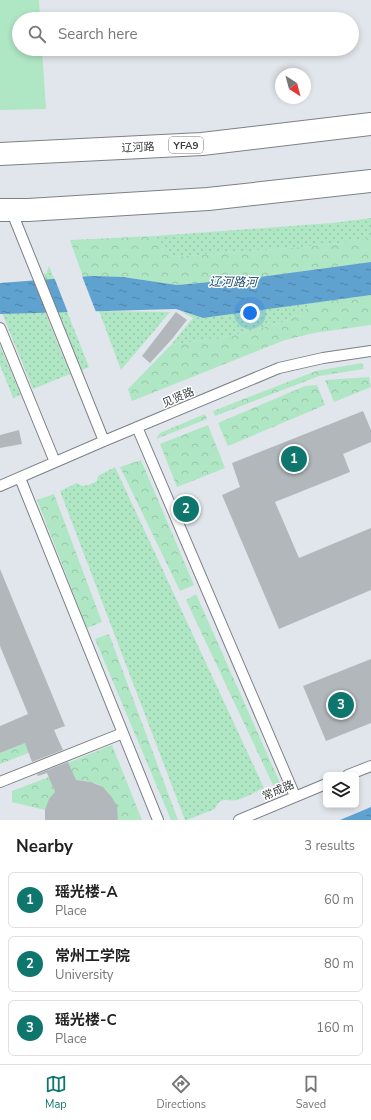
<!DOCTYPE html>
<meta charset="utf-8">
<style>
:root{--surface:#fff;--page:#f6f6f6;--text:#222;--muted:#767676;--line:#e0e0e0;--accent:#0f766e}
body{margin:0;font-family:"Nunito Sans","Noto Sans SC",sans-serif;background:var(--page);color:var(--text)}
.controls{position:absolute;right:12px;bottom:12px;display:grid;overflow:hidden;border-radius:6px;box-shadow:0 2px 6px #0003}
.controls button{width:36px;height:36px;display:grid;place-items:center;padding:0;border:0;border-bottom:1px solid var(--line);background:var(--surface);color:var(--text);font:20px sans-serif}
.compass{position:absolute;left:275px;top:68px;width:36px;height:36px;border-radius:50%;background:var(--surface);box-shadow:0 2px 6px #0003;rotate:144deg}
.you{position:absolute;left:250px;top:313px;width:14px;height:14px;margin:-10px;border:3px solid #fff;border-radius:50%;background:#1a73e8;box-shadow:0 0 0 6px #1a73e833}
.badge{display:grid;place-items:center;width:26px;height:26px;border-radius:50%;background:var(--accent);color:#fff;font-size:13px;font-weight:700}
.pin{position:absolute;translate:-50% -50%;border:2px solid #fff;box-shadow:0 1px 4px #0006}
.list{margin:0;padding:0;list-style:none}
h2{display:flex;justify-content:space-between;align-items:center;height:52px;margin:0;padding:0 16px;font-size:17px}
h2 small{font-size:13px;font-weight:400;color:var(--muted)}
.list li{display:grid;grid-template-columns:26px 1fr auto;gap:12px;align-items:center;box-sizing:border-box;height:56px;margin:0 8px 8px;padding:0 8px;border:1px solid var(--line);border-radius:6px}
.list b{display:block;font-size:15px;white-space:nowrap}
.list p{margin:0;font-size:13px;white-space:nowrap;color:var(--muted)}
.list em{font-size:13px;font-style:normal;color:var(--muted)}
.icon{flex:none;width:22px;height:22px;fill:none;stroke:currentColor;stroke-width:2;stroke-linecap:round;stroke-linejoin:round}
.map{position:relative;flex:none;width:371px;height:820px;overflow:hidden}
.search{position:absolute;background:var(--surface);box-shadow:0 2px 6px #0003;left:12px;right:12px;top:12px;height:44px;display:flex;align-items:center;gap:10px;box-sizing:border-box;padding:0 14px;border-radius:22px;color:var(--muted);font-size:15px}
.sheet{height:244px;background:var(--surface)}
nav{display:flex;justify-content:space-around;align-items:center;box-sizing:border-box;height:56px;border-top:1px solid var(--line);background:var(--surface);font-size:11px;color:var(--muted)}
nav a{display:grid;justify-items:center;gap:2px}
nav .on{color:var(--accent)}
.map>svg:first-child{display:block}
</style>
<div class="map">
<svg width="371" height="820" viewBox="0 0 371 820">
<defs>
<pattern id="grass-dots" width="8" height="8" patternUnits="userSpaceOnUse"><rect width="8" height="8" fill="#afe6c4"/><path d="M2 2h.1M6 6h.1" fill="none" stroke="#97c6a9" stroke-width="1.8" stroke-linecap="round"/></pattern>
<pattern id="forest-crowns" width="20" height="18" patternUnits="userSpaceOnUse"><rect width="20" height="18" fill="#afe6c4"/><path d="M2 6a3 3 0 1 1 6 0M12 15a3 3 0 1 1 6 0" fill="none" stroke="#97c6a9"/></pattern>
<pattern id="water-ripples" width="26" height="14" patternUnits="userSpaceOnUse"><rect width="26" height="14" fill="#5fa1cf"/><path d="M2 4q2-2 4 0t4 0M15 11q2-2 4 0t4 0" fill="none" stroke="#4f84a9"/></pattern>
</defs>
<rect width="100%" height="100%" fill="#e1e6ec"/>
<path fill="url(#grass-dots)" d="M371 218V238L325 245 174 257 155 236 332 223Z
M49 266 89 367 82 370 44 276V273L46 274Z
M33 283 70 374 33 389 0 308Z
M318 302 284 322 235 335 171 345 193 318 179 310 203 318Z
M99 311 170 312 121 370Z
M0 346 21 395 13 398 0 365Z
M115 467 264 788C256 791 246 798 237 800 229 802 220 795 215 809L187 820H185L60 491 77 483 82 486 89 485 97 481 98 476Z"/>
<path fill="url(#forest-crowns)" d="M155 236 174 257 325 245 371 238V262L244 279 177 285 123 277H83L70 240Z
M371 295V325L314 333 285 340 132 401 128 389 171 345 235 335 284 322 318 302Z
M362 363 364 369 319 376 215 416 213 411 316 371Z
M369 377 371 387 334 402 325 380Z
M317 385 325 405 228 446 218 423 305 386Z
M205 414 207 419 156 439 160 433Z
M208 425 225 468 177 487 160 444Z
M141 460 194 585 180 591 120 467Z
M54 494 102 622 87 628 37 500Z
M196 594 280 783 273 785 186 600Z
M109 634 178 820H171L95 639Z
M32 740 36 750 0 764V753Z
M112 745 142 820H118C118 803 108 785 90 782 83 780 75 781 68 782V763Z
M49 777 55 792 45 810 12 802V791Z"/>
<path fill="#afe6c4" d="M0 0H39L40 19H19V49H42L46 109 0 110Z"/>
<path fill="url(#water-ripples)" d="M371 262V295L203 318 176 309 0 314V283L92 276 123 277 177 285 244 279Z
M371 807V820H340Z"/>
<path fill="#e1e6ec" d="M82 276 96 312 68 313 54 277Z"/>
<path fill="#b2b7bc" d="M176 312 187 320 172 339 150 363 142 356Z
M363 411 371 430V442L343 454 350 472 275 502 299 558 371 528V590L279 629 222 495 240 487 232 463Z
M19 430 22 444 0 448V435Z
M0 569 65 726 54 730 63 750 32 762 25 743 0 753V726L28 714 0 646Z
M371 659V723L326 741 303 686Z
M68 762 76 780 91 782 103 787 111 796 117 806 118 820H45V810L49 799 55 792 47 773 38 776 37 774Z"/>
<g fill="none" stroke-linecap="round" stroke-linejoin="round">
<g stroke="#7c8186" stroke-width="12">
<path id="service" d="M11 210 104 441
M0 328 55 462
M137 427 295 796
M20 478 158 820
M0 486 104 441 279 368 323 358 371 351
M348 775 371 766
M0 782 123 733
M239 820 326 784"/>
</g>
<g stroke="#7c8186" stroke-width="24">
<path id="primary" d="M0 154 202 144 371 124
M0 210H28L208 199 371 181"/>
</g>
<use href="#service" stroke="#fff" stroke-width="10"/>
<use href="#primary" stroke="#fff" stroke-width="22"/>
</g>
<g text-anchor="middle" stroke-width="3" stroke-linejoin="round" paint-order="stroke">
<rect fill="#fff" stroke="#747677" stroke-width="1" x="169" y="137" width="34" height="16" rx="3"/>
<g font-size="10" font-weight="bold" fill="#393b3d">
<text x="186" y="149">YFA9</text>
</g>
<g font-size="11" fill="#393b3d" stroke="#fff">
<text transform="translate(138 147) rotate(-3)" y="4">辽河路</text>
<text transform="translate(178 397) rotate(-23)" y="4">见贤路</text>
<text transform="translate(278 790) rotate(-23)" y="4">常成路</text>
</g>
<g font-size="12" font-style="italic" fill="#174a69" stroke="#fff">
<text transform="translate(233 282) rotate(1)" y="4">辽河路河</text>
</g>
</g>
</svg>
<div class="controls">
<button><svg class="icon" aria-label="layers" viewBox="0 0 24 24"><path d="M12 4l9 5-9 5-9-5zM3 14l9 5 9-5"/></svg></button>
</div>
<svg class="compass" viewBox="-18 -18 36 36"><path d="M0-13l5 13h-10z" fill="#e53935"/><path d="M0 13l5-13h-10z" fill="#767676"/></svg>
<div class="you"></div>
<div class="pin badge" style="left:294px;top:459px">1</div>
<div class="pin badge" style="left:186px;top:509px">2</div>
<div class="pin badge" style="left:341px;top:705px">3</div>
<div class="search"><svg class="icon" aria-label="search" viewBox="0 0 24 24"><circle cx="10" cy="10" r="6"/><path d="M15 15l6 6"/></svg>Search here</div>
</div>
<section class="sheet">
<h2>Nearby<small>3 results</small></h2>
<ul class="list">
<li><span class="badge">1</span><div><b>瑶光楼-A</b><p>Place</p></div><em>60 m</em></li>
<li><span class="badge">2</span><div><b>常州工学院</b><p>University</p></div><em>80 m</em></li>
<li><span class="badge">3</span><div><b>瑶光楼-C</b><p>Place</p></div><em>160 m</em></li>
</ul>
</section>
<nav>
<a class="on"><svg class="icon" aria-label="map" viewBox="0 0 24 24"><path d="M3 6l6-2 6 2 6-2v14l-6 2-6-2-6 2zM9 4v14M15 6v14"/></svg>Map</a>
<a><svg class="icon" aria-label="directions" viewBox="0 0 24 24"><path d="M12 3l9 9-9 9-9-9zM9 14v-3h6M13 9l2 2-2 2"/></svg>Directions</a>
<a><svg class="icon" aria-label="saved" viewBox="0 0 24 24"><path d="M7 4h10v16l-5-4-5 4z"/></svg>Saved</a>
</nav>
